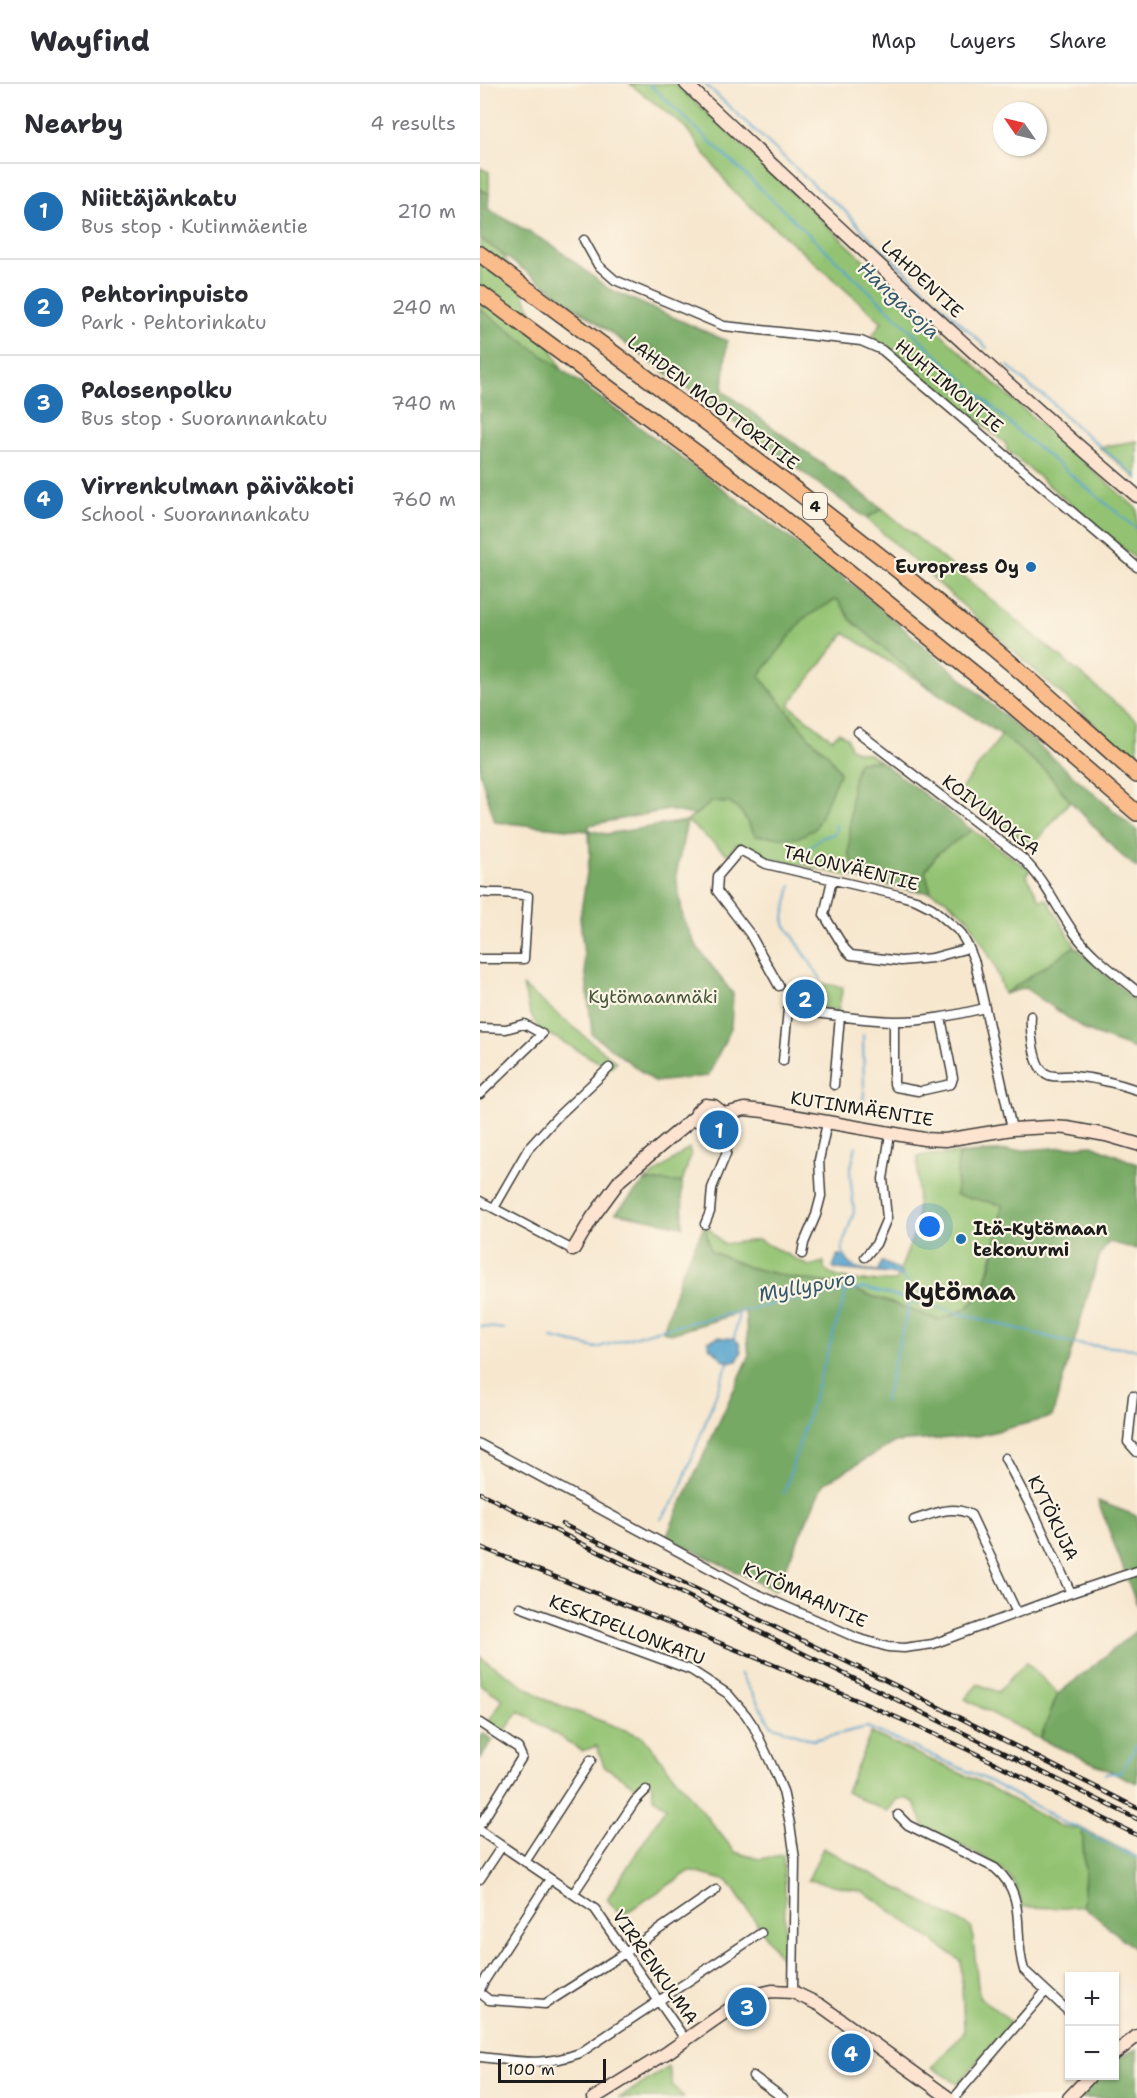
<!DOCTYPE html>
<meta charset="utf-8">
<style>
:root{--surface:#fff;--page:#f7f7f7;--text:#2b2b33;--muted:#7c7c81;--line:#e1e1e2;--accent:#1f6fb2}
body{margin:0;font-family:"Shantell Sans",sans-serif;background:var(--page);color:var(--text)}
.controls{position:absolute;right:18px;bottom:18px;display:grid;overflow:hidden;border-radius:0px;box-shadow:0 2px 4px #0004}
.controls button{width:54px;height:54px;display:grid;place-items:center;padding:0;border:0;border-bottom:2px solid var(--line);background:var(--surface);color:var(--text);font:30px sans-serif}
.compass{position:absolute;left:513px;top:18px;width:54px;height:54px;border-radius:50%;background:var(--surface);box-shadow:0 2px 4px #0004;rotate:304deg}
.scale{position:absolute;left:18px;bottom:15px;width:108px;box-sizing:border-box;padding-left:6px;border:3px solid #1c1c1c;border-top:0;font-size:16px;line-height:21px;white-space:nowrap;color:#1c1c1c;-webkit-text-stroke:4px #fcf5e5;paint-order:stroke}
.you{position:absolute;left:450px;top:1143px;width:21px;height:21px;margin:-15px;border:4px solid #fff;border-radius:50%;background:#1a73e8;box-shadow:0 0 0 9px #1a73e833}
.badge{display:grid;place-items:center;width:39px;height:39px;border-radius:50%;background:var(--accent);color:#fff;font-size:20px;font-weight:700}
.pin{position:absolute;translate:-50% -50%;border:3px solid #fff;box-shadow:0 2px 6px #0006}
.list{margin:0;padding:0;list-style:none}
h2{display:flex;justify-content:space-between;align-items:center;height:78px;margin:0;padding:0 24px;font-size:26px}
h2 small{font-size:20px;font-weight:400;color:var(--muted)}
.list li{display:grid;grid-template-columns:39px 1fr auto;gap:18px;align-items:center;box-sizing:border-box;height:96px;padding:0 24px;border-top:2px solid var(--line)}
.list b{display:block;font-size:22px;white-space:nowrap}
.list p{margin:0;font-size:20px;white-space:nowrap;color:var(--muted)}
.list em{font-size:20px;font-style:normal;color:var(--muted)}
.map{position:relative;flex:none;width:657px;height:2014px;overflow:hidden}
header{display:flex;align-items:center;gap:36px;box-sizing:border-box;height:84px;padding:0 30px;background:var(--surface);border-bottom:2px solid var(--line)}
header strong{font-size:28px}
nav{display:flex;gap:33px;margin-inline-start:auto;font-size:21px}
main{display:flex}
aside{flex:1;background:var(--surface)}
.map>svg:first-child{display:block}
</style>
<header>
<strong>Wayfind</strong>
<nav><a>Map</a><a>Layers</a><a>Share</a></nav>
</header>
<main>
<aside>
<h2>Nearby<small>4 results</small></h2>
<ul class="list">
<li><span class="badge">1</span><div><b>Niittäjänkatu</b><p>Bus stop · Kutinmäentie</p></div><em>210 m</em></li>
<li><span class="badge">2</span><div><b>Pehtorinpuisto</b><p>Park · Pehtorinkatu</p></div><em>240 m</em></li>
<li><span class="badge">3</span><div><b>Palosenpolku</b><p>Bus stop · Suorannankatu</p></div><em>740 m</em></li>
<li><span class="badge">4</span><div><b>Virrenkulman päiväkoti</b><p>School · Suorannankatu</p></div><em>760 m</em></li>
</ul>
</aside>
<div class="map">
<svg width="657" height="2014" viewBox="0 0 657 2014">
<rect width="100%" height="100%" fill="#fcf5e5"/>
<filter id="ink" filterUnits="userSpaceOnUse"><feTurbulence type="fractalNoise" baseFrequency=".0167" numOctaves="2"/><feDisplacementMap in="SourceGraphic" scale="12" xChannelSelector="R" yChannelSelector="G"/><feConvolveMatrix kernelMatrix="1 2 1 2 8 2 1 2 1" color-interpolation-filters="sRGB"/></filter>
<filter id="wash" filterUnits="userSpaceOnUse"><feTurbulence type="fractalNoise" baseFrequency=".008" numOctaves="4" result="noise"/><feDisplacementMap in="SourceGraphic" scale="24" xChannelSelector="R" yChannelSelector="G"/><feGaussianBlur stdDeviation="1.35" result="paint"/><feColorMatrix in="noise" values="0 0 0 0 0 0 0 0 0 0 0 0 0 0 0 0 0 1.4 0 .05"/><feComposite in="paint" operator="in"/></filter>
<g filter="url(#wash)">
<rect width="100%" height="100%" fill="#f7e7cf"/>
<path fill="#93c372" stroke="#587047" stroke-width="1.5" d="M150 0H196L291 88 507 293 657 425V476L527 366 526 360 495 334 488 332 392 252 402 238 253 107 205 43Z
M0 84 9 88V110L0 105Z
M0 154 23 171 104 328 0 242Z
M657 357V395L619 363Z
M403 425 657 637V678L386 434Z
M357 514 371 536 454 607 365 549 309 621 352 655 359 648 367 654 370 663 376 667 389 670 400 677 378 678 369 770 381 795 295 775 291 777C280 773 267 761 256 760L248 771 207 737 232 718 250 719 262 729 276 752 348 714 360 688 348 670 329 653 279 592 324 534Z
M522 651 567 688 590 717 552 763 477 710Z
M492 746 550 786 546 791 560 816 567 815 595 862 524 910 514 880 487 833 466 816 451 808 445 787 458 769Z
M339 899 363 903 358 927 314 918 313 911Z
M43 902 136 978 129 984 69 950H62L50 929Z
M209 1064 211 1071 202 1098 165 1097Z
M529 1066 521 1130 513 1170 503 1207 486 1225 459 1236 357 1200 313 1194 268 1183 230 1167 225 1140 243 1160 279 1156 329 1182 344 1178V1184C356 1200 397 1197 416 1197L437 1142 438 1072Z
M0 1573 66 1616 163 1653 255 1768 279 1775 303 1771 305 1803 304 1879 248 1797 210 1787 141 1832 127 1815 186 1723 173 1713 172 1702 167 1694 156 1703 124 1682 117 1662 102 1667 39 1627 23 1650 7 1640 23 1615 0 1600Z
M546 1578 578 1610 560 1655 485 1615 498 1600 518 1608Z
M391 1649 504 1700 580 1742 602 1745 605 1788 603 1822 585 1824 542 1823C540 1813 536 1800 529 1792 509 1771 475 1760 449 1747L444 1743 435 1719 428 1715H417L407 1728 366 1708Z
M343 1764 492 1844 499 1912 531 1938 478 2000 452 1983 484 1948 481 1877 383 1807 328 1796Z
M189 1983 192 2000 203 2014H139Z"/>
<path fill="#76a964" stroke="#496240" stroke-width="1.5" d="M0 105 9 110 8 125 75 163 129 205 247 257 243 307 403 425 386 434 0 154Z
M0 225 377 504 657 747V784L641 771 590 717 567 688 522 651 454 607 371 536 357 515 324 534 279 592 329 653 348 670 360 688 335 745 317 754 276 752 262 729 250 719 232 718 214 731 188 726 109 741V746L126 750 207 737 196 791 203 833 215 860 253 910 251 944 228 992 175 998 112 950 100 833 110 770 109 747 15 738 0 689Z
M400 677 492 746 458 769 445 787 451 808 432 807 381 795 369 770 372 700 378 678Z
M595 862 657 919V966L607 947 545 904 524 910Z
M612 1061 657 1080V1165L629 1158 620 1170 572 1333 498 1352 415 1358 343 1400 295 1507 186 1453 269 1273 265 1227 191 1250 183 1247 201 1190 225 1140 230 1167 268 1183 313 1194 357 1200 459 1236C467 1233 477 1230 485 1225 512 1208 518 1151 522 1121L476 1111 478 1071Z
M165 1097 202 1098 203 1142 136 1129Z
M618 1417 657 1432V1521Z
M657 1546V1699L560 1655 578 1610Z
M2 1649 13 1656 0 1675V1653Z
M602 1745 657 1773V1867L603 1822 605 1788Z
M657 1965V2014H598L620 1992H634L635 1977 639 1973Z"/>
<path fill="#54a3ce" stroke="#386075" stroke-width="1.5" d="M358 1171 365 1172C371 1186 384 1186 398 1187L401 1178H403L417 1185 423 1191 421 1193 410 1190 356 1185 353 1183Z
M238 1253 254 1255 259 1259 261 1268 257 1277C238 1280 244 1271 230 1264L228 1257Z"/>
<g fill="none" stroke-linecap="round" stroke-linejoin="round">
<path stroke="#54a3ce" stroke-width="2" d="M169 0 539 348 657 445
M225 0 337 104 364 126 394 158 507 264
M528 282 553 305 570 316 583 331 657 393
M318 773 341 754 354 750 356 747V740
M311 802 304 833 305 840 341 895
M382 1027 384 1007 383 951
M364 1172 362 1163 374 1128 370 1088 376 1062
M422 1192 427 1198 441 1207 442 1220
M0 1242 24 1245
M72 1254 116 1264 177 1246 293 1220 384 1204 595 1260 657 1265
M254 1255 259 1228
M404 1318 430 1217
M653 1359 657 1319
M304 1409 366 1209
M181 1435 197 1413 248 1279
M260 1589 291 1641 333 1656 387 1643 505 1695 570 1730 583 1739 596 1742 614 1753 657 1774
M625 1690 641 1688 657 1660"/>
</g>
</g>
<g filter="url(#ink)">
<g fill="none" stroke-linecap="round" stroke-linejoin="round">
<g stroke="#3d3a37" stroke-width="11">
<path id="street" d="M104 156 118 181 135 196 244 242 381 257 402 266 657 483
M378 648 542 774C565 796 577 825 595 850 612 873 635 889 657 907
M352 796 344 831 365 865 371 871 421 877 452 874 489 864
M0 808C17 810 30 808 48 812L44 875H0
M299 902 270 850 237 807 238 792 260 766 286 780 418 811 436 816 452 824 480 848 489 864 495 879 532 1045
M551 932C550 945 553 981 565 989 573 995 584 991 593 992 614 994 637 999 657 1006
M414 937V1000L416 1003 438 1007
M0 944 26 945 44 940 62 950 0 1010
M303 977 308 925C343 930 378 936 413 937 444 938 475 931 505 924
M354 1001 360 932
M444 1006 471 1000 473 994 461 934
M0 1117 93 1166
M14 1124 48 1065 77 1033 129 984
M225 1140 230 1128 232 1104 246 1070 253 1028
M322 1170 324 1159 336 1131 341 1112 339 1076 347 1039
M385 1173 396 1160 407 1134 403 1095 410 1050
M653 1312 648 1358 657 1368
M0 1360 273 1508 377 1554 408 1563 424 1564 453 1560 591 1509 657 1487
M525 1374 554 1429 591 1509
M434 1436C453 1430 472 1420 491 1431L537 1529
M40 1523 211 1586 248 1610 266 1631 274 1643 295 1688 303 1707 310 1740 315 1775 313 1908
M0 1639 38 1664 42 1673 0 1741
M418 1731 428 1741 515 1784C549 1813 532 1849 544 1886L590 1929
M0 1747 115 1825 205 1955
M45 1778 111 1676
M0 1795 22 1762
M93 1810 155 1717 166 1706
M0 1906 3 1899 70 1795
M0 1909 9 1916 65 1920 145 1869 236 1806
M0 1973C38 1977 62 1983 100 1969L281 1849
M273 1992 303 2014
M474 2014 566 1907"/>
</g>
<g stroke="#3d3a37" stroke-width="15">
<path id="secondary" d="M206 0C355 139 502 281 657 412
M225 1021 234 1022 244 1030 239 1040 228 1043 217 1036V1028Z
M244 1030 265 1025 284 1027 444 1055 465 1056 532 1045 570 1043 587 1044 626 1051 657 1060
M93 1166 112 1134 140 1096 216 1032
M634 1970 657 1952
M114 2014 188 1968 260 1918 275 1911 292 1907 313 1908 340 1921 469 2014
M589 2014 610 1992"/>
</g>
<g stroke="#3d3a37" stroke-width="18">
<path id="highway" d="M0 170C179 303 361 435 532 580 574 616 615 654 657 691
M0 209 279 415 512 604 657 729"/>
</g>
<use href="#street" stroke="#fff" stroke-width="8"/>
<use href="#secondary" stroke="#fde4d1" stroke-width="12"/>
<use href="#highway" stroke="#fabc8b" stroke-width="15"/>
<g stroke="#1c1c1c" stroke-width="4.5">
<path id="rail" d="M0 1409 657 1735
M82 1440 425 1606 657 1724
M0 1463C162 1528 324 1590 482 1663 542 1691 598 1723 657 1751"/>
</g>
<use href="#rail" stroke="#fcf5e5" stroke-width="2" stroke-dasharray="7" stroke-linecap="butt"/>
</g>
</g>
<g fill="#1f6fb2" stroke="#fcf5e5" stroke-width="2">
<circle cx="551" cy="483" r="6"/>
<circle cx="481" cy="1155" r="6"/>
</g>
<g text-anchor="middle" stroke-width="4.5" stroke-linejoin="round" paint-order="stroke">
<rect fill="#fcf5e5" stroke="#5f5d58" stroke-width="1.5" x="323" y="409" width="24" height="26" rx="4.5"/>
<g font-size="16" font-weight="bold" fill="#1c1c1c">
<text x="335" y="428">4</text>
</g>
<g font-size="18" fill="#1c1c1c" stroke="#fcf5e5">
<text transform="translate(442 195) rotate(43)" y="6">LAHDENTIE</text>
<text transform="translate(469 302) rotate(40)" y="6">HUHTIMONTIE</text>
<text transform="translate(233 319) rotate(37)" y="6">LAHDEN MOOTTORITIE</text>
<text transform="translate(511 731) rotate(38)" y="6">KOIVUNOKSA</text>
<text transform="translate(371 784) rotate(14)" y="6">TALONVÄENTIE</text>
<text transform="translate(382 1025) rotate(9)" y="6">KUTINMÄENTIE</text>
<text transform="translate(573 1434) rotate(64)" y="6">KYTÖKUJA</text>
<text transform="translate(325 1511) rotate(24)" y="6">KYTÖMAANTIE</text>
<text transform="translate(147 1546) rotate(21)" y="6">KESKIPELLONKATU</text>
<text transform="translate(175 1883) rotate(55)" y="6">VIRRENKULMA</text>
</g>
<g font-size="18" font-weight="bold" fill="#1c1c1c" stroke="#fcf5e5" text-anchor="end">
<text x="539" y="489">Europress Oy</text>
<text x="493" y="1151" text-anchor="start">Itä-Kytömaan<tspan x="493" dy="21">tekonurmi</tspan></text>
</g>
<g font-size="18" fill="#46563a" stroke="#fcf5e5">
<text x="173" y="919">Kytömaanmäki</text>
</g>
<g font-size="20" font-style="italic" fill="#35596c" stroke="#fcf5e5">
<text transform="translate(419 216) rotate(43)" y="7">Hangasoja</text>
<text transform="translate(327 1202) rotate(-10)" y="7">Myllypuro</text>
</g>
<g font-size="24" font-weight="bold" fill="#1c1c1c" stroke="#fcf5e5">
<text x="480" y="1216">Kytömaa</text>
</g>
</g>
</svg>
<div class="controls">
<button>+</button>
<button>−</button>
</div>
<svg class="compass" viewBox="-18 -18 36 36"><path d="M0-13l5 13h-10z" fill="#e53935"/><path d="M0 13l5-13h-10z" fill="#7c7c81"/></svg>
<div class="scale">100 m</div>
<div class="you"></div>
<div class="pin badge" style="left:239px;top:1046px">1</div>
<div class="pin badge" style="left:325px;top:915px">2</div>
<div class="pin badge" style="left:267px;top:1923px">3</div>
<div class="pin badge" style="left:371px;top:1969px">4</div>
</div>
</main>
